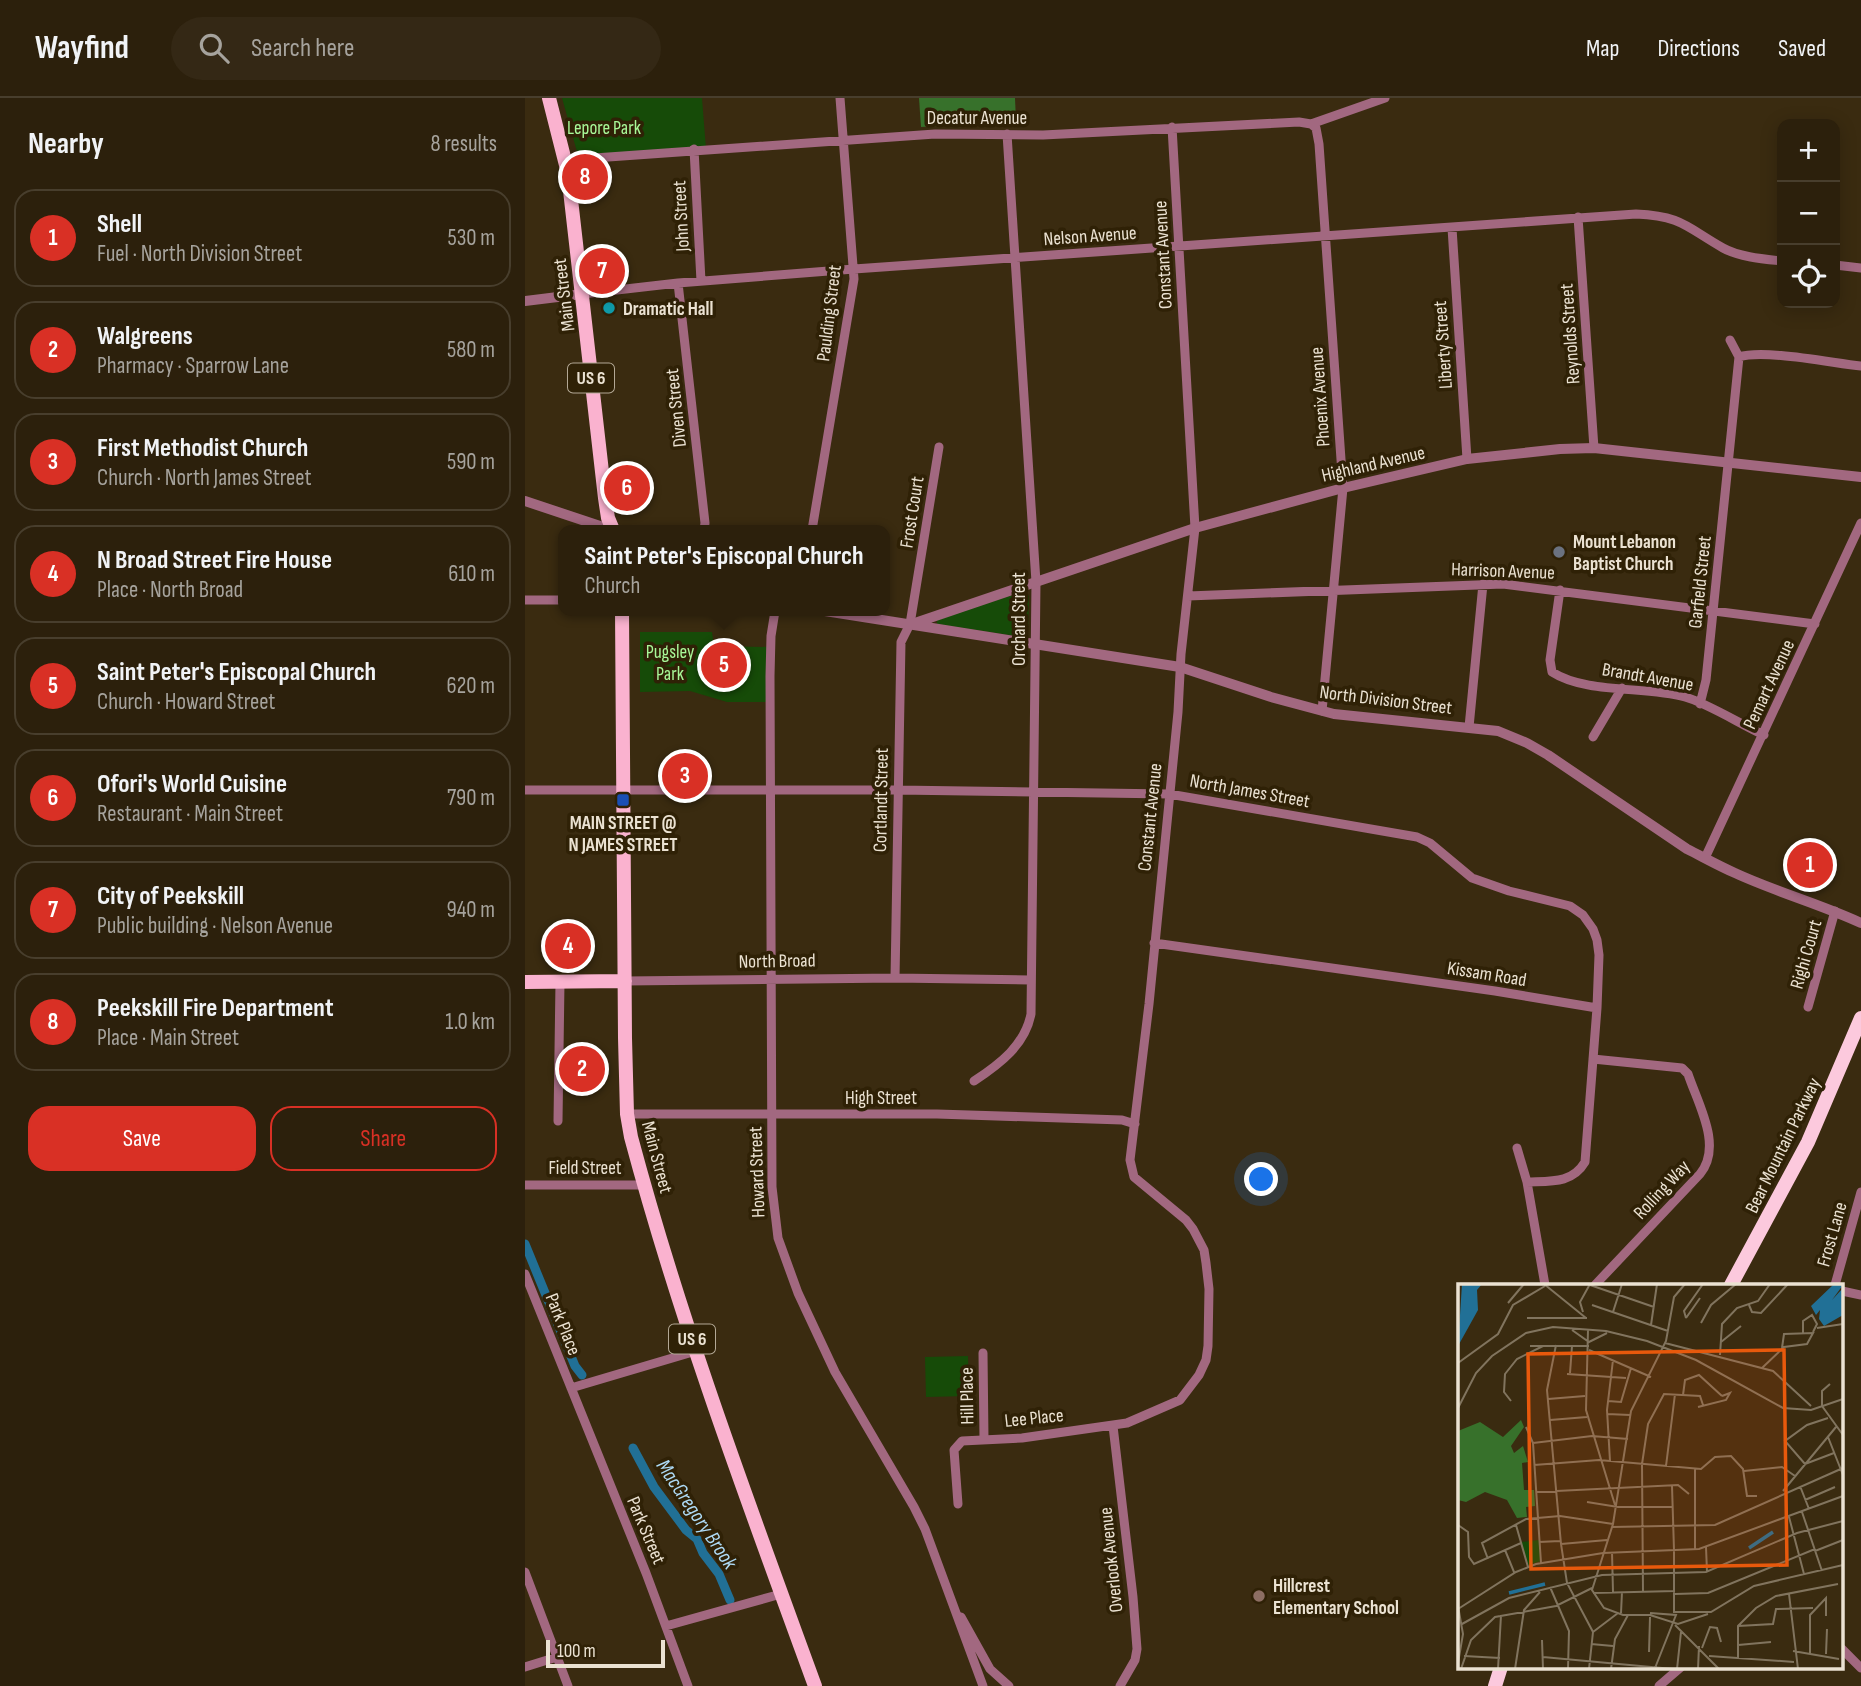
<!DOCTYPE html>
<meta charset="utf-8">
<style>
:root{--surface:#2c200c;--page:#342815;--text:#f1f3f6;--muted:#a6a39d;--line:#483e2d;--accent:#d93025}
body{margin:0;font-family:"Sofia Sans Condensed",sans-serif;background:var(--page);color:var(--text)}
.controls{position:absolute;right:21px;top:21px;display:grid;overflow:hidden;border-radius:14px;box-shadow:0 4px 18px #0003}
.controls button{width:63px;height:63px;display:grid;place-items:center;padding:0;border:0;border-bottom:2px solid var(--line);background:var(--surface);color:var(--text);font:35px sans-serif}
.scale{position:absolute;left:21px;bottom:18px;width:119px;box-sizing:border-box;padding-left:7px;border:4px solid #ebe2d2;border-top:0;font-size:19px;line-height:24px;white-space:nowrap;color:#ebe2d2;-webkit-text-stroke:5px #2f2106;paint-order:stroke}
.you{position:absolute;left:737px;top:1082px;width:24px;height:24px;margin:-18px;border:5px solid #fff;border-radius:50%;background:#1a73e8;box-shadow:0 0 0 10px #1a73e833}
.badge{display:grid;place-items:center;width:46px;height:46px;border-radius:50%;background:var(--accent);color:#fff;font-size:23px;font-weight:700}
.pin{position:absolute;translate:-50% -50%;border:4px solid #fff;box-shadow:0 2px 7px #0006}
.popup{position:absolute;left:33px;top:427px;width:332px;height:91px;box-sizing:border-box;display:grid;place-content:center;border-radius:14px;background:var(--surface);filter:drop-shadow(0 2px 5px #0005);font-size:23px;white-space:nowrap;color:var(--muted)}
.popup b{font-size:26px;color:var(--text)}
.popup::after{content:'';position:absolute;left:50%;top:100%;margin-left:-14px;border:14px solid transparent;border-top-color:var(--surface)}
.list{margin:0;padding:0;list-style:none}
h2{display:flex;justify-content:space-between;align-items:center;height:91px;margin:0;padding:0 28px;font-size:30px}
h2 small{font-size:23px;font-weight:400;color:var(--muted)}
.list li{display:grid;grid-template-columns:46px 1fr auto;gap:21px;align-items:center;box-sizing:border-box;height:98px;margin:0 14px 14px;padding:0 14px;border:2px solid var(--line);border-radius:21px}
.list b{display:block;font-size:26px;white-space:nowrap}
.list p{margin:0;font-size:23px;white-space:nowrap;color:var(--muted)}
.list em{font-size:23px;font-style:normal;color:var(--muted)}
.actions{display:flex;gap:14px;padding:21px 28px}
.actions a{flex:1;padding:16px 0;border:2px solid var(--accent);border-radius:21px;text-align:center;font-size:24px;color:var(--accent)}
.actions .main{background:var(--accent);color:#fff}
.icon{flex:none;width:38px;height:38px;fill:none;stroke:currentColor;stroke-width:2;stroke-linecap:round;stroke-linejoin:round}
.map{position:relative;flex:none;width:1336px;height:1588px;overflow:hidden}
header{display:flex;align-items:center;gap:42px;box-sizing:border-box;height:98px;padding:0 35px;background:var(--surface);border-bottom:2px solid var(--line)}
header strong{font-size:33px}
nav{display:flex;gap:38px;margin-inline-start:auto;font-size:24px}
.search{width:490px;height:63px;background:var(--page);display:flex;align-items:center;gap:18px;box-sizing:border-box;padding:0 24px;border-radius:38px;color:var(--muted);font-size:26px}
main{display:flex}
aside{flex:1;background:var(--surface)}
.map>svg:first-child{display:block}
</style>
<header>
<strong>Wayfind</strong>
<div class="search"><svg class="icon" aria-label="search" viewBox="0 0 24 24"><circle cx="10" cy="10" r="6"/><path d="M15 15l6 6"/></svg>Search here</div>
<nav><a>Map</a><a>Directions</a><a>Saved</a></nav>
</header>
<main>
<aside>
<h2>Nearby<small>8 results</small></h2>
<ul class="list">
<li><span class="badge">1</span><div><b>Shell</b><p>Fuel · North Division Street</p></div><em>530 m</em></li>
<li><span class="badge">2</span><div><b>Walgreens</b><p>Pharmacy · Sparrow Lane</p></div><em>580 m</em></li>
<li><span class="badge">3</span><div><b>First Methodist Church</b><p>Church · North James Street</p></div><em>590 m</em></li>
<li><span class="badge">4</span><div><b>N Broad Street Fire House</b><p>Place · North Broad</p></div><em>610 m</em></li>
<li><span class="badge">5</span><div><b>Saint Peter's Episcopal Church</b><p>Church · Howard Street</p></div><em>620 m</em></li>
<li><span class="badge">6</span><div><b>Ofori's World Cuisine</b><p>Restaurant · Main Street</p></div><em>790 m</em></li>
<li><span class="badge">7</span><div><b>City of Peekskill</b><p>Public building · Nelson Avenue</p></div><em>940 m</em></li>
<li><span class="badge">8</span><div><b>Peekskill Fire Department</b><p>Place · Main Street</p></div><em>1.0 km</em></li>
</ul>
<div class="actions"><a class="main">Save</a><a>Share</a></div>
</aside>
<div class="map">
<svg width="1336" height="1588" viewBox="0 0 1336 1588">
<rect width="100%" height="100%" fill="#3a2b10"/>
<path fill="#164b08" d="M37 0H177L181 51 54 61Z
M497 494H500L504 498 503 534 498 539 412 526V522Z
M115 534H187L189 548 246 549 243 604H202L165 593 115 594Z
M443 1258 444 1298 401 1299 400 1259Z"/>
<path fill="#37712b" d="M394 0H490L491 23 396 29Z"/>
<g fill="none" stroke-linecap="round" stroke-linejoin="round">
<path stroke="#217096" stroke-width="9" d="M0 1146 50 1268 57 1277
M108 1350 129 1389 161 1432 172 1441 178 1455 194 1476 205 1502"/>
<path stroke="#a26880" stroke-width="9" d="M786 26 791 30 794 46 818 390 797 613
M169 51 176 183
M41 62 410 36 518 37 774 24 786 26 860 0
M1053 119 1069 350
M927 130 942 361
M1310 167 1336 170
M153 185 180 425 179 432
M57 196 153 185 329 171 1111 116C1157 118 1161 129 1198 150 1214 159 1238 161 1257 163
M1214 259C1239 251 1307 265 1336 268
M287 432 329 181 315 0
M1035 492 1025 562 1027 574C1061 596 1121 588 1160 599 1182 605 1217 627 1239 637
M663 498 978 486 1290 526
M0 502H38
M250 513 246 538 245 578 247 1089 253 1140 273 1195 310 1274 389 1409 400 1431 458 1588
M1175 606 1181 582 1214 259 1205 242
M944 629 958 486
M1068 639 1097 590
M0 692H373L644 696 892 739 905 745 947 780 984 793 1045 808 1058 817 1068 831 1072 842 1074 857 1072 910 1060 1064C1047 1086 1025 1083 1002 1084
M1180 760 1336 425
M629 845 970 893 1072 910
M370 880 376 544 385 526 414 349
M100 883 370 880 505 882
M1283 909 1310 813
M1068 961 1157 970 1163 976C1173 1006 1198 1048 1175 1076L1070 1187
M449 983C475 966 500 947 506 916L511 484 482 36
M102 1016H412L597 1022 610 1026
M33 1023 35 884
M992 1050 1002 1084 1020 1187
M0 1087H120
M0 1176 121 1475 163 1588
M1310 1187 1336 1094
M1317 1193 1336 1197
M458 1255 459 1341
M46 1290 171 1253
M588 1328 608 1499 612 1551 610 1562 595 1588
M433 1406 429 1352 437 1343 497 1340 602 1325 655 1302 674 1277 681 1262 683 1248 684 1191 681 1165 679 1152 668 1131 661 1122 609 1079 605 1062 624 906 653 614 656 556 670 430 647 29
M0 1474 43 1588
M436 1519 465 1571 484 1588
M141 1528 256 1496
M1317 1551 1336 1570
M0 1569 32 1559
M1134 1588 1156 1569"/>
<path stroke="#a26880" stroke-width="10" d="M0 203 57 196
M0 403 87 432
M300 513 655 569 746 599 809 616 973 633 1002 645 1023 657 1162 751C1178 759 1194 768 1210 775 1251 794 1295 806 1336 825
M387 526 670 430 818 390 942 361 1035 351 1069 350 1336 379"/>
<path stroke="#fab2cf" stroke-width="14" d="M24 0 43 75 80 400 83 420 88 432
M97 513 100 940 102 1016 106 1039C156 1226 224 1407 290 1588
M0 884 100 883"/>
<path stroke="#fcc9dd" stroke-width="14" d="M1206 1187 1283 1044 1336 920
M970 1588 976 1569"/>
</g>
<circle fill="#0f9aa8" stroke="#2f2106" stroke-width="2.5" cx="84" cy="210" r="7"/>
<circle fill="#6b7280" stroke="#2f2106" stroke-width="2.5" cx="1034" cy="454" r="7"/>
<rect fill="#1a4fb4" stroke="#2f2106" stroke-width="2.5" x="91" y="695" width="14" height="14" rx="3.5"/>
<circle fill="#8d6e63" stroke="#2f2106" stroke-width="2.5" cx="734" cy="1498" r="7"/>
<g text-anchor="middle" stroke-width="7" stroke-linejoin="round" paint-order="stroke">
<g fill="#2f2106" stroke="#b3a895" stroke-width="2">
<rect x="43" y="265.5" width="46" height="29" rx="5"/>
<rect x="144" y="1226.5" width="46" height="29" rx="5"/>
</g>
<g font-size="18" font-weight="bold" fill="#ebe2d2">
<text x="66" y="286">US 6</text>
<text x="167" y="1247">US 6</text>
</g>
<g font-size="19" fill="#ebe2d2" stroke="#2f2106">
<text x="452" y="26">Decatur Avenue</text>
<text transform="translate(155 118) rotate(-93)" y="7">John Street</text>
<text transform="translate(565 137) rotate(-4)" y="7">Nelson Avenue</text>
<text transform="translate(637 157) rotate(-93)" y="7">Constant Avenue</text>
<text transform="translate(38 197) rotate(-97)" y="7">Main Street</text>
<text transform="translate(303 215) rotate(-83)" y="7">Paulding Street</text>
<text transform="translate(1044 236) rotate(-94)" y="7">Reynolds Street</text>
<text transform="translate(917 247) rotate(-94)" y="7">Liberty Street</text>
<text transform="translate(794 299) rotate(-94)" y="7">Phoenix Avenue</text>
<text transform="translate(150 310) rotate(-96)" y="7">Diven Street</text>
<text transform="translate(848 365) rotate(-13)" y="7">Highland Avenue</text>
<text transform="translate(386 414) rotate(-81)" y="7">Frost Court</text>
<text transform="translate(978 472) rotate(2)" y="7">Harrison Avenue</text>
<text transform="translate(1174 484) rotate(-84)" y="7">Garfield Street</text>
<text transform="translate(493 521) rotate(-90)" y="7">Orchard Street</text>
<text transform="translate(1123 578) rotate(10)" y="7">Brandt Avenue</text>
<text transform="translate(1243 586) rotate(-65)" y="7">Pemart Avenue</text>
<text transform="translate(861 601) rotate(7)" y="7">North Division Street</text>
<text transform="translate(725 692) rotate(10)" y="7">North James Street</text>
<text transform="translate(355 702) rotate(-89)" y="7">Cortlandt Street</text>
<text transform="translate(624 719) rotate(-84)" y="7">Constant Avenue</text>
<text transform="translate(1280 856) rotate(-74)" y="7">Righi Court</text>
<text transform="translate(252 862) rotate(-1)" y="7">North Broad</text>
<text transform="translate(962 875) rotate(9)" y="7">Kissam Road</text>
<text x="356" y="1006">High Street</text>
<text transform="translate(1257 1047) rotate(-64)" y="7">Bear Mountain Parkway</text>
<text transform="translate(133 1059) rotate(75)" y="7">Main Street</text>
<text x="60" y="1076">Field Street</text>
<text transform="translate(231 1074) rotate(-92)" y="7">Howard Street</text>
<text transform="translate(1136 1091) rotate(-47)" y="7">Rolling Way</text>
<text transform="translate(1306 1136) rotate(-74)" y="7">Frost Lane</text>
<text transform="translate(39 1226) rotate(68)" y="7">Park Place</text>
<text transform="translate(441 1298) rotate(-91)" y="7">Hill Place</text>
<text transform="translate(509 1319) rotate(-6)" y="7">Lee Place</text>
<text transform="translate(122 1432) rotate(67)" y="7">Park Street</text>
<text transform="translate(585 1462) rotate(-96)" y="7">Overlook Avenue</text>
</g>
<g font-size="19" fill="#a8f898" stroke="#2f2106">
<text x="79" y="36">Lepore Park</text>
<text x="145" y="560">Pugsley<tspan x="145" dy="22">Park</tspan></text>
</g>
<g font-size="19" font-weight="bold" fill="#ebe2d2" stroke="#2f2106" text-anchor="start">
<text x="98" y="217">Dramatic Hall</text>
<text x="1048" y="450">Mount Lebanon<tspan x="1048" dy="22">Baptist Church</tspan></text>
<text x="98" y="731" text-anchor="middle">MAIN STREET @<tspan x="98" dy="22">N JAMES STREET</tspan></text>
<text x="748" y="1494">Hillcrest<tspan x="748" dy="22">Elementary School</tspan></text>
</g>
<g font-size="21" font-style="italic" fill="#aedaf5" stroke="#2f2106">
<text transform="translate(172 1416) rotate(56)" y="7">MacGregory Brook</text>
</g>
</g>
<g transform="translate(933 1186)">
<rect width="385" height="385" fill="#3a2b10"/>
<path d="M81 256 83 277 70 281 63 258Z" fill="#164b08"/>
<path d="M63 136 66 143 53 162 56 169 65 162 70 178 64 179 66 206H76L77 222 68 223 69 233 59 234 49 216 27 208 8 218 0 216V147L22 138 45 153Z" fill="#37712b"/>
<path d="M4 0H24L19 6 20 26 0 62ZM376 0 385 1 374 16 385 4V31L366 42 361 35 362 26 358 31 353 22Z" fill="#217096"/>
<path fill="none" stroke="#217096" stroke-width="3.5" d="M291 264 315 248M51 309 87 300"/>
<path fill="none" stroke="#81745e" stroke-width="2" d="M86 0 128 34M227 0 216 13 208 57 173 127 155 240 134 306 146 324 165 331H192L220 340 250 330M132 1 196 23M50 19 66 0M134 21 210 47M291 21 294 28 303 29 330 0M125 28 122 18 132 0M155 28 164 0M69 34H129M228 34 226 27 245 0M228 34 242 14M243 39 253 21 278 0M193 41 199 0M359 44 385 40M114 46 131 58 149 49M130 46 128 126 157 221M345 49V37L354 31 359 40 355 48M263 58 283 42M207 59 315 87 353 122M98 61 89 106 103 260 109 299 135 348 131 385M72 62H131M131 66 193 93M262 71 264 40 279 24 300 17 312 0M0 79 40 50 55 21 87 2M304 84 326 63 349 60 355 49 326 50 324 64M112 89 114 62M109 90 168 94M372 100 364 107V122L385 151M225 111 227 96 241 91 264 112M90 115 127 112M53 117 46 108 47 90 59 75 85 62M150 117 163 118 173 84M240 123 268 116 272 109 264 112M0 124 18 89 34 72 68 49 95 43 148 47 189 57 238 76 325 124 353 126 385 115M149 130 172 131M370 134 349 141 327 157 347 180 376 169M92 136 129 133M68 143 75 159 83 279M370 153 385 191M75 159 134 152 170 155M152 177 149 126 155 76M76 181 141 176 243 185 257 173 273 172 285 185 289 212H299M208 182 217 110M286 187 324 183 337 192M214 202 216 266M342 202 351 225M325 207 378 143M78 208 220 201 231 210M347 216 377 203M129 218 160 223H214M344 228 364 287M331 233 346 290M0 241 10 248 11 273 16 280 63 259M58 241 70 283M154 243 257 241 385 184M81 258 102 257M103 260 149 256M248 263 249 288M47 266 56 288M237 266V184M216 267V328H253L296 302 385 281M357 267 385 256M154 268 155 308M30 275 24 259 68 235 102 232 155 240M92 303 111 347 110 385M185 308 184 180 190 140 206 110 242 112 245 121M135 309 217 307M217 310 250 309 357 265M331 310 340 385M0 322 5 350 0 379M0 325 58 288 78 280 145 269 241 265 385 212M163 329 164 308M192 329 218 331 197 384M4 340 51 314 144 291 248 288 339 249 385 237M217 341 261 385M280 342 315 340 318 325 355 324M135 348 160 329M84 356 85 385M133 360 155 362M280 361 313 358M244 364 252 343 259 344 263 358M335 367 381 375M191 368 192 333M352 369V331L368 314V332M368 370 369 345M6 372 42 374M251 372 336 378M85 373 215 385M280 374V342L298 324 318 312 380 300M3 385 13 356 37 333 98 322 134 304M40 385 43 331M57 385 66 326 82 308M153 385 157 355 170 331M219 385 223 348M240 385 241 362"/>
<path fill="#e8590c" fill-opacity="0.15" stroke="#e8590c" stroke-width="3.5" d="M326 66 329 281 73 285 70 70Z"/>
<rect width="385" height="385" fill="none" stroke="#ebe2d2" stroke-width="3.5"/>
</g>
</svg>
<div class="controls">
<button>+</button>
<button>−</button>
<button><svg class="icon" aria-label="locate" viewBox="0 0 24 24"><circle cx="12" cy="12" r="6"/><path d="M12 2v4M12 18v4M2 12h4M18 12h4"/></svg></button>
</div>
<div class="scale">100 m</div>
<div class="you"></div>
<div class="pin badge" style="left:1285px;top:767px">1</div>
<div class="pin badge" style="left:57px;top:971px">2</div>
<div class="pin badge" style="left:160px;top:678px">3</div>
<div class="pin badge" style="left:43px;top:848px">4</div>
<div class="pin badge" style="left:199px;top:567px">5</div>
<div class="popup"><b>Saint Peter's Episcopal Church</b>Church</div>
<div class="pin badge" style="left:102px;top:390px">6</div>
<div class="pin badge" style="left:77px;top:173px">7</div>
<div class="pin badge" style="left:60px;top:79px">8</div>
</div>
</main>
